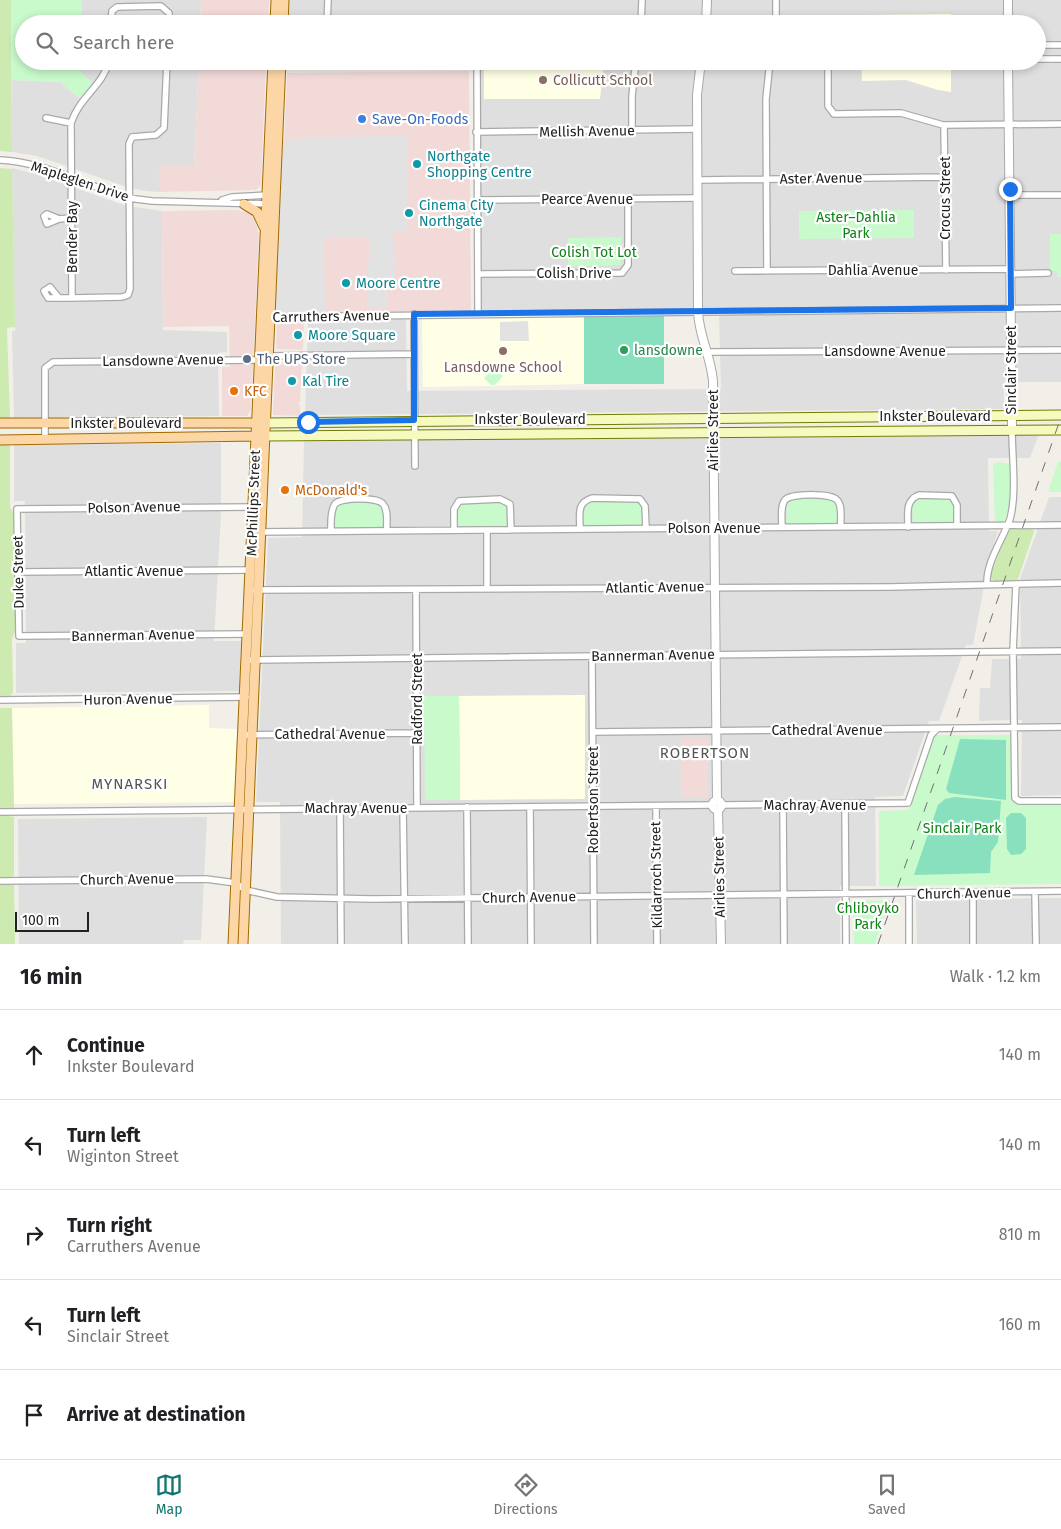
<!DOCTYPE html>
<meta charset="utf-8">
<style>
:root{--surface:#fff;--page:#f6f6f6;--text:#202124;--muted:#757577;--line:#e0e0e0;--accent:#0f766e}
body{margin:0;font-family:"Fira Sans",sans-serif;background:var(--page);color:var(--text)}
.scale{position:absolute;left:15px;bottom:12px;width:74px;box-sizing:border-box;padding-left:5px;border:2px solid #222;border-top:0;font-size:14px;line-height:18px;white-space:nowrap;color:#222;-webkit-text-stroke:4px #fff;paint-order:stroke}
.stop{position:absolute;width:15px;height:15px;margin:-11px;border:4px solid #1a73e8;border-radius:50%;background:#fff}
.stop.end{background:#1a73e8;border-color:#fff;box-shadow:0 1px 5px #0008}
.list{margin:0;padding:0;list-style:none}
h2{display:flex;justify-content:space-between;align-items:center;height:65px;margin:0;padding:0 20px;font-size:21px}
h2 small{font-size:16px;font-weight:400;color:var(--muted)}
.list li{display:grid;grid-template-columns:32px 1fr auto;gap:15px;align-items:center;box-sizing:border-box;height:90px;padding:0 20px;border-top:1px solid var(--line)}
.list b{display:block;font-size:19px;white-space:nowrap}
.list p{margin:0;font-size:16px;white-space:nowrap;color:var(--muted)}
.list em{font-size:16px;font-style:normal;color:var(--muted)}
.icon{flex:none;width:28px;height:28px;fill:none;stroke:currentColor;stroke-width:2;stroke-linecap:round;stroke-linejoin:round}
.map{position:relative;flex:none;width:1061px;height:944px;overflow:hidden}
.search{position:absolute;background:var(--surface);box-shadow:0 2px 8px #0003;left:15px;right:15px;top:15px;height:55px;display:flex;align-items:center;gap:12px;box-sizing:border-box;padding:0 18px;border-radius:28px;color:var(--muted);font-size:19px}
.sheet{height:515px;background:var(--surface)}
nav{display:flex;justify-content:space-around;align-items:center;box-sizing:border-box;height:70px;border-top:1px solid var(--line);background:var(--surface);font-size:14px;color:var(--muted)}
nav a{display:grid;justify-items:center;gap:2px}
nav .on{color:var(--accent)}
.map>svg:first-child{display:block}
</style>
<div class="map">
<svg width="1061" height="944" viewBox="0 0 1061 944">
<rect width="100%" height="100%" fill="#f2efe9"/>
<path fill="#e0dfdf" d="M82 0H201L200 24H81Z
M288 0H1061V382H1004V409L305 415 308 319 406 318 407 391 721 389 719 313 475 315 474 61H1037V24H287Z
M79 61H199L194 166H160V192L147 191 130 188 37 156 12 152V80L60 82 82 100 77 67Z
M12 168 32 173 127 206 162 211 163 330 227 332V352L218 353 219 416 14 418 12 331H15Z
M1038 436 1030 458H988L989 531H998L983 577V592L973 645H966L939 721H929L903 796 875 797 876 886H840V944H281L280 802H256L268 538 302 537 304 439Z
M221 443V514L214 641H241L239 691 16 693V643H26L25 501H14V445Z
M1049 497H1061V795L1021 796 1022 720 979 721 980 688H990L992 659H1021L1020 579Z
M207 817 201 940H184L183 944H19L18 819Z
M1061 898V944H917L916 900Z"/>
<path fill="#f2dad9" d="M201 0H269L268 24H200Z
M199 61H266L261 185 256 190 160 192 159 166H194Z
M469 71 471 311 277 313 287 73Z
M237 210 250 213 255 220 259 235 251 409 247 416H222V367H230L229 326 163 327 162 211Z
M277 318 304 319 303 350 276 349Z
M275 363 302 364 300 401 298 404H300V416L273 415Z
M681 738H708V798H681Z"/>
<path fill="#ffffe5" d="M951 14V24H861V15Z
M610 19 609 24H484V20Z
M484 61H604L600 99H484Z
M861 61H951V92L938 90 906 80 862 81Z
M584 316V384L423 387 422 318Z
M585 695V799L460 800 459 696Z
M209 705V728L237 729 234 802 14 804 12 708Z"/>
<path fill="#cdebb0" d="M0 0H11L12 152 0 151Z
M0 168 12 169 15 327 7 328 10 418H0Z
M0 445H10V507L15 515 16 628 12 639 13 692 10 697H0Z
M1009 529 1032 528 1034 532 1018 579 1015 582H995L990 577 1006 532Z
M0 708H12L14 808H0Z
M0 814 14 817V875L12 878H0Z
M0 883 14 885 15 944H0Z"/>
<path fill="#c8facc" d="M11 0H82L81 24H24V61H79L77 67 95 86 82 100 60 82 12 80Z
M914 210V238L799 239V211Z
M1050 234H1061V277H1057V272L1050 270Z
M621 237V265L568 266V238Z
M494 368 503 376 495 385H491L484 378Z
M998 462 1010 464 1009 506 1004 522 995 523 993 464Z
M1058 462H1061V492H1048Z
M827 498 834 500 838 506 837 524 790 525 786 522 787 505 793 499Z
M920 498H948L955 507V520L952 523H913L912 505Z
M589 500 639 501 643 507 644 523 641 526 584 525 582 523V509Z
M464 501H498L507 505 509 524 506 527 459 526 456 524V510Z
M344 502H376L383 509 384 525 381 528H336L334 525 337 506Z
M424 696H459L460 800H425Z
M934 735H1011L1012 799 1014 803 1061 805V884L879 886V811L908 810Z
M890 900 875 944H854L852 901Z"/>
<path fill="#88e0be" d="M584 316H664V384H584Z
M960 739 1006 740V800L949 793 946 789Z
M955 797 1001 801 998 842 991 852 990 873 914 875 938 805 945 799Z
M1011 813H1021L1026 818V849L1021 854 1011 855 1007 849 1006 818Z"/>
<path fill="#e2e2e2" d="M407 135V232H394L395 283H388V308H367V261H370V238H326L324 240 325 311H275L282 139Z
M528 321 529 341H500V322Z"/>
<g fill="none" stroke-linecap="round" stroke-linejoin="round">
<g stroke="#a9a9a9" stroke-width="8">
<path id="minor" d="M776 0V24
M111 24 112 11 117 7 161 6 169 13V24
M327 24 328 0
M641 24 642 0
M1037 45H1061
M1037 59H1061
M109 61C103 86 80 96 71 123L72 298 122 297 128 295 130 289 129 144 132 137 156 135 164 128 167 61
M477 61 478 313
M828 61V106L834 114 901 113 943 125 1061 124
M277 66 477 64
M46 118 71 123
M944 125 946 270
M632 130V96L636 61
M476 132 697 129
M0 160C48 162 90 189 136 199L152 201 269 204
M697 180 945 177
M1010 195H1061
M222 200 232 197 269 195
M478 200 697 198
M59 219 47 224 44 216 47 214 59 219 71 218
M735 271 1010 269
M767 271 766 99 770 61
M478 274 622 273 628 265V199
M1011 274 1048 273
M59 298 50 287 44 291 48 298H72
M414 314 415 466
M268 317 1061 308
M708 352 1061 350
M45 439V368L53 362 260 360 270 356 414 354
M782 527C782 520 780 506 785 500 791 493 831 493 837 500 843 506 840 519 841 527
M908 527C908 514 905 500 919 495L952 496 957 505V526
M580 529C580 515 576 503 592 498L640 499 645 506 646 528
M454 530V509L459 501 500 499 510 504 511 530
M487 530V589
M331 531C331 524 330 511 335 504 341 497 378 497 383 504 389 511 386 523 387 531
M252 532 1061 525
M18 572 250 570
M987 584C986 562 1003 539 1010 519 1017 494 1012 456 1012 430
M1016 584 1013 651 1015 798 1019 801H1061
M249 590 890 587 1061 583
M416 590 417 808
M247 634 19 636 17 509 252 507
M592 656 594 944
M245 660 1061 651
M0 700 246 697
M593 732 1061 727
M242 735 417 733
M845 804 846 944
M722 805 908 803 931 735 937 729
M783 805 784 944
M656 806 657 944
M467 807 468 944
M530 807 531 944
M340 808 341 944
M403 808 405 944
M0 812 712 805
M0 881 206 879 236 883 245 890 277 897 372 899 1061 891
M1035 892 1036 944
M909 893V944
M973 893V944"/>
</g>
<g stroke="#a9a9a9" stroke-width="10">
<path id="tertiary" d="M1008 0V24
M706 24 707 0
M701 61 697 95 698 312C699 336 711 357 713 381L717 801
M1008 61 1012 430
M712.5 805a4.5 4.5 0 1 1 9 0a4.5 4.5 0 1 1-9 0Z
M718 810 721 944"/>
</g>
<g stroke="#707d05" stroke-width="11">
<path id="secondary" d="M266 423 1061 415
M265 436 1061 430"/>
</g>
<g stroke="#a06b00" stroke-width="11">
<path id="primary" d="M275 24 276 0
M283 24 284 0
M244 204 257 212 264 227
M0 423H261
M0 440 260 436
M233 944 273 61
M243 944 281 61"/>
</g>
<use href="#minor" stroke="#fff" stroke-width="5.5"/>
<use href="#tertiary" stroke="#fff" stroke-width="8"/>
<use href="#secondary" stroke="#f7fabf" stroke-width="9"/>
<use href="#primary" stroke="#fcd6a4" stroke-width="9"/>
<path stroke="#707070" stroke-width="1" stroke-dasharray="10 10" stroke-linecap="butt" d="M878 944 1061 417"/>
</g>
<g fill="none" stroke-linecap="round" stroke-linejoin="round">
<path stroke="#1a73e8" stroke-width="6" d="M308 422 414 420V314L1011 308 1010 189"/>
</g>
<g fill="#8d6e63" stroke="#fff" stroke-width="2">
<circle cx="543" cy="80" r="5"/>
<circle cx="503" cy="351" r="5"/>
</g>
<circle fill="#3f7fe0" stroke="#fff" stroke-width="2" cx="362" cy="119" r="5"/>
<g fill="#0f9aa8" stroke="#fff" stroke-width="2">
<circle cx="417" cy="164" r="5"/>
<circle cx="409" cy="213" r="5"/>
<circle cx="346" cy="283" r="5"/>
<circle cx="298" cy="335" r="5"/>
<circle cx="292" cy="381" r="5"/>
</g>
<circle fill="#2e9e5b" stroke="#fff" stroke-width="2" cx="624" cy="350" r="5"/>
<circle fill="#5c6f8a" stroke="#fff" stroke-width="2" cx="247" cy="359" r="5"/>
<g fill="#e8710a" stroke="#fff" stroke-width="2">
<circle cx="234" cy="391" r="5"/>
<circle cx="285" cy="490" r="5"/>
</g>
<g text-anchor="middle" stroke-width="4.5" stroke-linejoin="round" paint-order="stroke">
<g font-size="14" fill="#785e54" stroke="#fff" text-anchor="start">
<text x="553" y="85">Collicutt School</text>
<text x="503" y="372" text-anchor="middle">Lansdowne School</text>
</g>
<g font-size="14" fill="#366cbe" stroke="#fff" text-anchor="start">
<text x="372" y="124">Save-On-Foods</text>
</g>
<g font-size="14" fill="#222" stroke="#fff">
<text transform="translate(587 131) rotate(-1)" y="5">Mellish Avenue</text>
<text transform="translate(821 178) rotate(-1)" y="5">Aster Avenue</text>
<text transform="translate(80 181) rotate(18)" y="5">Mapleglen Drive</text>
<text transform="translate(945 198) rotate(-90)" y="5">Crocus Street</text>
<text x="587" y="204">Pearce Avenue</text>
<text transform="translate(72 237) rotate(-90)" y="5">Bender Bay</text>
<text x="873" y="275">Dahlia Avenue</text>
<text x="574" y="278">Colish Drive</text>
<text transform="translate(331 316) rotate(-1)" y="5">Carruthers Avenue</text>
<text x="885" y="356">Lansdowne Avenue</text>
<text transform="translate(163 360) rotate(-1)" y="5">Lansdowne Avenue</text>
<text transform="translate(1011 370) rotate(-90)" y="5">Sinclair Street</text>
<text x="935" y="421">Inkster Boulevard</text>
<text x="530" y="424">Inkster Boulevard</text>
<text x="126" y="428">Inkster Boulevard</text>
<text transform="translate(713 430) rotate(-90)" y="5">Airlies Street</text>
<text transform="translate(253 503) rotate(-88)" y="5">McPhillips Street</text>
<text transform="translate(134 507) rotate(-1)" y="5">Polson Avenue</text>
<text x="714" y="533">Polson Avenue</text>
<text x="134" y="576">Atlantic Avenue</text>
<text transform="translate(18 572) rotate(-91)" y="5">Duke Street</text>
<text transform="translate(655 587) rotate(-1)" y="5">Atlantic Avenue</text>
<text transform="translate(133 635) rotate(-1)" y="5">Bannerman Avenue</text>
<text transform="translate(653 655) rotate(-1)" y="5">Bannerman Avenue</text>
<text transform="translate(128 699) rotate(-1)" y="5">Huron Avenue</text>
<text transform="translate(417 699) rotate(-90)" y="5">Radford Street</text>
<text x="827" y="735">Cathedral Avenue</text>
<text x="330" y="739">Cathedral Avenue</text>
<text transform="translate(593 800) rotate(-90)" y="5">Robertson Street</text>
<text x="815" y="810">Machray Avenue</text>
<text x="356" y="813">Machray Avenue</text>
<text transform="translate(656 875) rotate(-91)" y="5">Kildarroch Street</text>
<text transform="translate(719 877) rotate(-91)" y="5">Airlies Street</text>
<text transform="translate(127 879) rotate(-1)" y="5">Church Avenue</text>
<text transform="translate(964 893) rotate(-1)" y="5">Church Avenue</text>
<text transform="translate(529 897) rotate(-1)" y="5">Church Avenue</text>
</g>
<g font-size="14" fill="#0d838f" stroke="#fff" text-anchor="start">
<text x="427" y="161">Northgate<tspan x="427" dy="16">Shopping Centre</tspan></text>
<text x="419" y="210">Cinema City<tspan x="419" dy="16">Northgate</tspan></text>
<text x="356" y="288">Moore Centre</text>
<text x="308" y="340">Moore Square</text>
<text x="302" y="386">Kal Tire</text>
</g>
<g font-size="14" fill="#0c8416" stroke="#fff">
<text x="856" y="222">Aster–Dahlia<tspan x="856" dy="16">Park</tspan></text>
<text x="594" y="257">Colish Tot Lot</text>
<text x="962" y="833">Sinclair Park</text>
<text x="868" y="913">Chliboyko<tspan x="868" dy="16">Park</tspan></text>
</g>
<g font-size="14" fill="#27864d" stroke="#fff" text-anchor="start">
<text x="634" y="355">lansdowne</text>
</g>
<g font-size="14" fill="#4e5e75" stroke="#fff" text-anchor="start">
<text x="257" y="364">The UPS Store</text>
</g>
<g font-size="14" fill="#c56008" stroke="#fff" text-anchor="start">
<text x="244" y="396">KFC</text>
<text x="295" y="495">McDonald's</text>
</g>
<g font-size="15" letter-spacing="1" fill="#555" stroke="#fff">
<text x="705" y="758">ROBERTSON</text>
<text x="130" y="789">MYNARSKI</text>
</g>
</g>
</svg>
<div class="scale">100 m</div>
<div class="stop" style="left:308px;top:422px"></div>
<div class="stop end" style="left:1010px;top:189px"></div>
<div class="search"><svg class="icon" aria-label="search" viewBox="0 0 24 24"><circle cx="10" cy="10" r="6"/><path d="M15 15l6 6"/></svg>Search here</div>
</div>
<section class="sheet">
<h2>16 min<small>Walk · 1.2 km</small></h2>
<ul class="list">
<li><svg class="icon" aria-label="ahead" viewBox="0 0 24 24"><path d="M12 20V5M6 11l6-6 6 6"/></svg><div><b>Continue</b><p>Inkster Boulevard</p></div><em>140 m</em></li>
<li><svg class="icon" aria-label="left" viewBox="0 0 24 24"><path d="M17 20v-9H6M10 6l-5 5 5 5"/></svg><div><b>Turn left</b><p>Wiginton Street</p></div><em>140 m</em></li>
<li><svg class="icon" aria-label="right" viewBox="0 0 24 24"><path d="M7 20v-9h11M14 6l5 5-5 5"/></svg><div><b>Turn right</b><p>Carruthers Avenue</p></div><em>810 m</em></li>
<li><svg class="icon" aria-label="left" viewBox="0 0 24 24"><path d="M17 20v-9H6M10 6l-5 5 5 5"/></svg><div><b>Turn left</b><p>Sinclair Street</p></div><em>160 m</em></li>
<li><svg class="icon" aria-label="arrive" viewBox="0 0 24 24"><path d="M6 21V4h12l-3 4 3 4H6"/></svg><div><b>Arrive at destination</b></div></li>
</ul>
</section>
<nav>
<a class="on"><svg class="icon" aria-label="map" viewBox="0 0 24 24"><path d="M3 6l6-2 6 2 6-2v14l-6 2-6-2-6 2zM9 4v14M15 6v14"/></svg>Map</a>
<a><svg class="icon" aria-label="directions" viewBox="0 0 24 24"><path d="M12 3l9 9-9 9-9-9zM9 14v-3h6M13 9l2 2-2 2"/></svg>Directions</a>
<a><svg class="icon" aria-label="saved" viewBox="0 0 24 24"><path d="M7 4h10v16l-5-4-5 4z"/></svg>Saved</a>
</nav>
